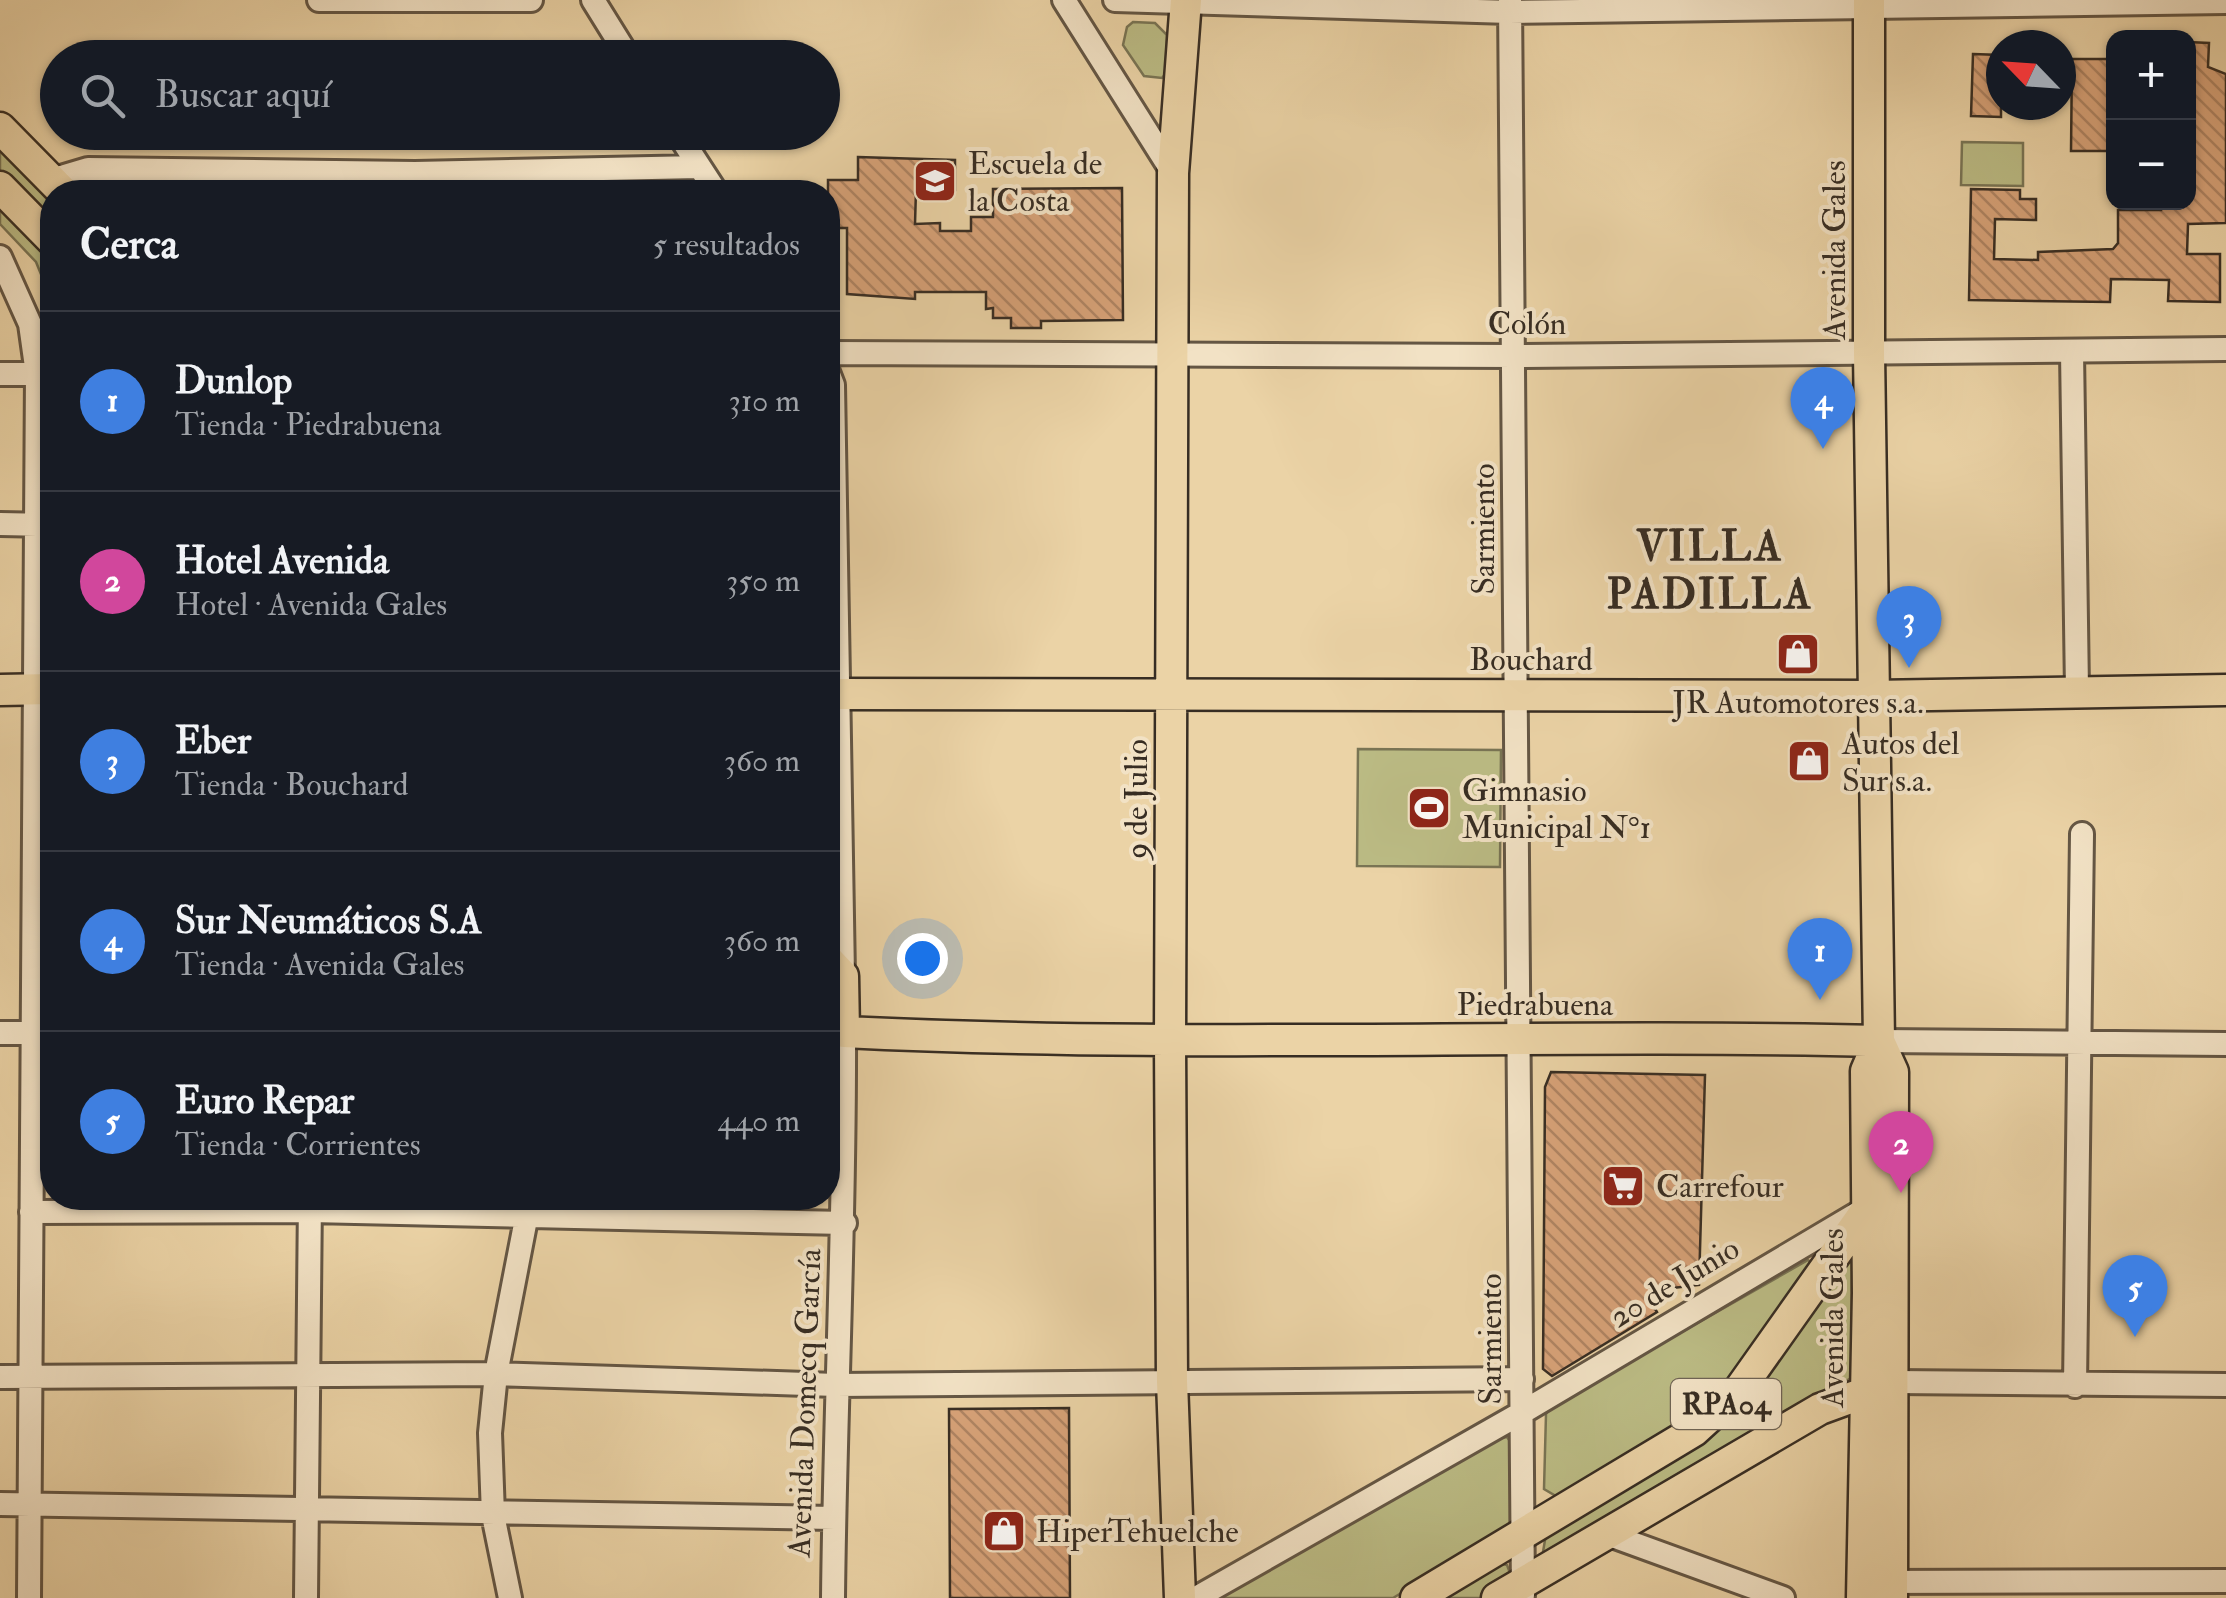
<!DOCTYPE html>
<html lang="es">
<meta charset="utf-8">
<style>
:root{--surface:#171b24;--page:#242831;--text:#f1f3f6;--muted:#9ea1a6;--line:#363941;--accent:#8c9099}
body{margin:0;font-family:"IM FELL Double Pica",serif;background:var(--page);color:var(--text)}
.controls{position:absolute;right:30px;top:30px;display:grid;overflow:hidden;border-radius:20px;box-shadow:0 2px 8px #0004}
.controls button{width:90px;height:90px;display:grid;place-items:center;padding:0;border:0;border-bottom:2px solid var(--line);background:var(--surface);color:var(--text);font:50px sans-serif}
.compass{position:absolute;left:1986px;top:30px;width:90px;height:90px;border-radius:50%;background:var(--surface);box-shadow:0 2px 8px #0004;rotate:295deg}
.you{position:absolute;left:922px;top:958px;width:35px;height:35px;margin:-25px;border:8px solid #fff;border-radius:50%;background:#1a73e8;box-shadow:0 0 0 15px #1a73e833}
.badge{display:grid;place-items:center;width:65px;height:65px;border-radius:50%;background:var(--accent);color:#fff;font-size:32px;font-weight:700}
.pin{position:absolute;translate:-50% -82px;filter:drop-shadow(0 2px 5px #0008)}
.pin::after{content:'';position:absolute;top:52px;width:35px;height:30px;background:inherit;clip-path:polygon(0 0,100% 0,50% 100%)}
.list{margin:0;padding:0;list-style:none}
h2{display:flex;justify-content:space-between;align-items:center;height:130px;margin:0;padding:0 40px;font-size:42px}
h2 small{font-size:32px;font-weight:400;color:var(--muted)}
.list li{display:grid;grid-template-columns:65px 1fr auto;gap:30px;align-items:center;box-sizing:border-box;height:180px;padding:0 40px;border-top:2px solid var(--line)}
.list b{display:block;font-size:38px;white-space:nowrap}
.list p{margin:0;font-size:32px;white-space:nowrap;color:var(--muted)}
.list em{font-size:32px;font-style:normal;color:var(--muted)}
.icon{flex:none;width:55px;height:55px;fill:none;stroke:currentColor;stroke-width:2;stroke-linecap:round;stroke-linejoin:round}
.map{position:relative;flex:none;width:2226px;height:1598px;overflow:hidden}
.search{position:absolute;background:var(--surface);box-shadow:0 2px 8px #0004;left:40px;top:40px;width:800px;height:110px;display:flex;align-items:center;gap:25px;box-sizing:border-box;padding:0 35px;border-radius:55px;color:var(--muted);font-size:38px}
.panel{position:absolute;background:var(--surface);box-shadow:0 2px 8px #0004;left:40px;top:180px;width:800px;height:1030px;border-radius:40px}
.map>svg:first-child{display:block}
</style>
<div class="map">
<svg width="2226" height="1598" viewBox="0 0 2226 1598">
<defs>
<pattern id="building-back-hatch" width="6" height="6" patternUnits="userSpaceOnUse" patternTransform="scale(2.5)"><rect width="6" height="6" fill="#d7a278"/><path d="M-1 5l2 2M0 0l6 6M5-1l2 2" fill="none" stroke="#af8462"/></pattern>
</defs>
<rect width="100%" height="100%" fill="#ebd3a6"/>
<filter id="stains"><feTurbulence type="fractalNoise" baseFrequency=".002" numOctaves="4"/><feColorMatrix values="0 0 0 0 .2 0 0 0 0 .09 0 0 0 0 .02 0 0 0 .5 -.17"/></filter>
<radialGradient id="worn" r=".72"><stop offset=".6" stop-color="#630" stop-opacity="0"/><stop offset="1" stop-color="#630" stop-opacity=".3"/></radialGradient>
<path fill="#bbbb84" stroke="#797454" stroke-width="2.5" d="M1133 22 1155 23 1167 35 1166 73 1162 78 1144 76 1123 45 1127 27Z
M0 141 52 194V225L0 171Z
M1962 142 2023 143V186L1961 185Z
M0 202 52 255V301L36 262 0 224Z
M1358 749 1501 750 1500 867 1357 866Z
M1852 1256 1851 1378 1542 1558 1546 1534 1733 1420 1843 1261Z
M1808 1260 1813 1264 1747 1367 1691 1423 1561 1499 1544 1489 1546 1414 1550 1407Z
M1507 1437 1512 1444 1513 1517 1509 1527 1393 1598H1216L1494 1438Z
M1497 1563 1507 1565 1510 1573 1488 1598H1432Z"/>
<path fill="url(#building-back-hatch)" stroke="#372d23" stroke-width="2.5" d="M2188 42 2209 43 2208 67 2226 74V223L2188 224 2187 254H2220V302L2168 301 2169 280 2111 279 2110 302 1969 300 1971 189 2020 190V199H2036V220L1995 219 1994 259 2038 260V252L2113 249 2118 243V210H2161V202H2188Z
M1973 54 2001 55V117L1971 116Z
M2072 59H2114V151H2071Z
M858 157 955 160V190H916L915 224 940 223V231H971V217H993V189L1122 188 1123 320 1041 321V328H1011V318H993V308L986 309V292H915V299L847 294V228H828V180H858Z
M1551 1072 1705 1075 1699 1285 1664 1289 1650 1300 1657 1312 1552 1376 1543 1369 1545 1087Z
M1069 1408 1070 1598H950L949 1409Z"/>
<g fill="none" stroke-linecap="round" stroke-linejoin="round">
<g stroke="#645644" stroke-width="28">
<path id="minor" d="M319 0H531
M593 0 629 58
M1064 0 1173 173
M1115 0 1510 12 2226 2
M1510 0 1523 1595
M677 132 716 192
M51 180 88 169 415 173 699 167
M0 257 30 324 37 374 29 1598
M2072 352 2077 690
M828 353 1516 356 2226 349
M828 372 833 385 843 976
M0 374H37
M0 524 49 525
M828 1032H844C845 1221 835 1409 833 1598
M0 1033H52
M1879 1041 2226 1044
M31 1212 311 1211 845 1223
M0 1377 496 1374 836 1385 1522 1379
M1895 1382 2226 1385
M2075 1386 2082 834
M0 1504 834 1518
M1607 1534 1783 1598
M1878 1582 2226 1581
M306 1598 310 1198
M510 1598 493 1515 490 1433 496 1374 527 1214 536 1198
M1196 1598 1523 1412 1860 1212"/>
</g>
<g stroke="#372d23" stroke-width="35">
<path id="major" d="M1869 0V353L1879 1041 1893 1072 1892 1598
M0 128 63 192
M0 187 52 240
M0 690 52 689
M828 694 1873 696 2226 690
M828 960 843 976 844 1032
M844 1032C1189 1049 1534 1033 1879 1041
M1180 1598 1172 1381 1170 1043 1173 173 1186 0
M1416 1598 1694 1431 1739 1390 1868 1208
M1497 1598 1820 1409 1883 1386
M1862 1598 1868 1293 1866 1071 1879 1041"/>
</g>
<use href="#minor" stroke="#f2e2c5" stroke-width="22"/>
<use href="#major" stroke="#ebd3a6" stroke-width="30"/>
</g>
<defs>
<g id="school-square" transform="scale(2.25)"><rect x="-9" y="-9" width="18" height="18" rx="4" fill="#8f2418" stroke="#f2e2c5"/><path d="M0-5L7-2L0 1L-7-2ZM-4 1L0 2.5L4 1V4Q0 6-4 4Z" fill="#fff"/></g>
<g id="shop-square" transform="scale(2.25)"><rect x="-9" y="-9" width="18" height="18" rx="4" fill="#8f2418" stroke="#f2e2c5"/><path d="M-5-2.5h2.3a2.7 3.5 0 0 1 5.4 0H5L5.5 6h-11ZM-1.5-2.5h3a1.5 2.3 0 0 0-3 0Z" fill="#fff"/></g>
<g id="stadium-square" transform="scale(2.25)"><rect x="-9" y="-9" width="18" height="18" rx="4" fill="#8f2418" stroke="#f2e2c5"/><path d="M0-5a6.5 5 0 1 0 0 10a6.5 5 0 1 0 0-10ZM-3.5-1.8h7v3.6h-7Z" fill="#fff"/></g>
<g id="supermarket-square" transform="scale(2.25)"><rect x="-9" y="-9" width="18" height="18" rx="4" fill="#8f2418" stroke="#f2e2c5"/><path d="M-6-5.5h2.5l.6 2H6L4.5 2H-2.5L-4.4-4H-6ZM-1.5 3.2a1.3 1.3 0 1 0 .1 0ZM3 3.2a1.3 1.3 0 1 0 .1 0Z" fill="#fff"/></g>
</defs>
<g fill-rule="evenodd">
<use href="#school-square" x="935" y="181"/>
<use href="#shop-square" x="1798" y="654"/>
<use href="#shop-square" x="1809" y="761"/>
<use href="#stadium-square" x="1429" y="808"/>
<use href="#supermarket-square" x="1623" y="1186"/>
<use href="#shop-square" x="1004" y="1531"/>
</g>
<g text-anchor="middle" stroke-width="8" stroke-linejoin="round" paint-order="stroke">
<rect fill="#f2e2c5" stroke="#6f6354" stroke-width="2.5" x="1671" y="1379" width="110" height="50" rx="8"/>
<g font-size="30" font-weight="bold" fill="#372d23">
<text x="1726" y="1414">RPA04</text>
</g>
<g font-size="32" fill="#372d23" stroke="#f2e2c5" text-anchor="start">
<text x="968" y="174">Escuela de<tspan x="968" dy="37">la Costa</tspan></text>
<text x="1798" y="713" text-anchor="middle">JR Automotores s.a.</text>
<text x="1842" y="754">Autos del<tspan x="1842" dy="37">Sur s.a.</tspan></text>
<text x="1462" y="801">Gimnasio<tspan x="1462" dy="37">Municipal N°1</tspan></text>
<text x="1656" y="1197">Carrefour</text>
<text x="1036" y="1542">HiperTehuelche</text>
</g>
<g font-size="32" fill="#372d23" stroke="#f2e2c5">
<text transform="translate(1834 250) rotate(-90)" y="11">Avenida Gales</text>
<text x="1527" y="334">Colón</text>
<text transform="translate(1483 529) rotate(-90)" y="11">Sarmiento</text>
<text x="1531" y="670">Bouchard</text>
<text transform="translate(1136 799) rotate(-90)" y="11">9 de Julio</text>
<text x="1535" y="1015">Piedrabuena</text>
<text transform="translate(1674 1282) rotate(-31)" y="11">20 de Junio</text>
<text transform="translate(1832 1318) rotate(-90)" y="11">Avenida Gales</text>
<text transform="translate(1490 1339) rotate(-90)" y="11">Sarmiento</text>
<text transform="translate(804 1403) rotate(-88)" y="11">Avenida Domecq García</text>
</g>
<g font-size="42" font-weight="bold" letter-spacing="2.5" fill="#372d23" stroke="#f2e2c5">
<text x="1710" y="560">VILLA<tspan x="1710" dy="48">PADILLA</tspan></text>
</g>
</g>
<rect width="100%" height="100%" filter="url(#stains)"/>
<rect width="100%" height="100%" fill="url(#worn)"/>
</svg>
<div class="controls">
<button>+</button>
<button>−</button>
</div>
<svg class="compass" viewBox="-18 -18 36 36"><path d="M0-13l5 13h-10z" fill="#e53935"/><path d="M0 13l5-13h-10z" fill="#9ea1a6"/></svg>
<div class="you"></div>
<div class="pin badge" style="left:1820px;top:1000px;background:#3f7fe0">1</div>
<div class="pin badge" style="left:1901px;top:1193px;background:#d1479c">2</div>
<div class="pin badge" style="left:1909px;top:668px;background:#3f7fe0">3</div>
<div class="pin badge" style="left:1823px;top:449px;background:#3f7fe0">4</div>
<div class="pin badge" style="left:2135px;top:1337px;background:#3f7fe0">5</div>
<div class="search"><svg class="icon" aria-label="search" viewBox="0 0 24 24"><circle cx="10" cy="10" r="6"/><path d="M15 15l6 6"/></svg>Buscar aquí</div>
<section class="panel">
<h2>Cerca<small>5 resultados</small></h2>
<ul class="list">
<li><span class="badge" style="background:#3f7fe0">1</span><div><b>Dunlop</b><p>Tienda · Piedrabuena</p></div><em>310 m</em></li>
<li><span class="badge" style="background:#d1479c">2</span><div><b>Hotel Avenida</b><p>Hotel · Avenida Gales</p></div><em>350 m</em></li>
<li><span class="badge" style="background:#3f7fe0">3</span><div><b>Eber</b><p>Tienda · Bouchard</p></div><em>360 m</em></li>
<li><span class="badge" style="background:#3f7fe0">4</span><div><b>Sur Neumáticos S.A</b><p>Tienda · Avenida Gales</p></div><em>360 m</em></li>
<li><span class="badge" style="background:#3f7fe0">5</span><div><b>Euro Repar</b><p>Tienda · Corrientes</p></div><em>440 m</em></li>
</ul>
</section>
</div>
